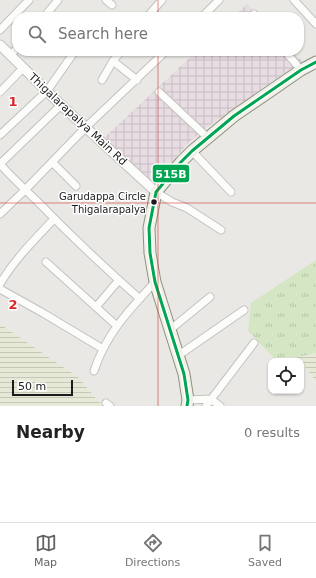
<!DOCTYPE html>
<style>
:root{--surface:#fff;--page:#f2f2f2;--text:#222;--muted:#767676;--line:#e0e0e0;--accent:#636361}
body{margin:0;font-family:"DejaVu Sans",sans-serif;background:var(--page);color:var(--text)}
.controls{position:absolute;right:12px;bottom:12px;display:grid;overflow:hidden;border-radius:8px;box-shadow:0 1px 3px #0004}
.controls button{width:36px;height:36px;display:grid;place-items:center;padding:0;border:0;border-bottom:1px solid var(--line);background:var(--surface);color:var(--text);font:20px sans-serif}
.scale{position:absolute;left:12px;bottom:10px;width:61px;box-sizing:border-box;padding-left:4px;border:2px solid #1b1b1b;border-top:0;font-size:11px;line-height:14px;white-space:nowrap;color:#1b1b1b;-webkit-text-stroke:3px #fff;paint-order:stroke}
.list{margin:0;padding:0;list-style:none}
h2{display:flex;justify-content:space-between;align-items:center;height:52px;margin:0;padding:0 16px;font-size:17px}
h2 small{font-size:13px;font-weight:400;color:var(--muted)}
.icon{flex:none;width:22px;height:22px;fill:none;stroke:currentColor;stroke-width:2;stroke-linecap:round;stroke-linejoin:round}
.map{position:relative;flex:none;width:316px;height:406px;overflow:hidden}
.search{position:absolute;background:var(--surface);box-shadow:0 1px 3px #0004;left:12px;right:12px;top:12px;height:44px;display:flex;align-items:center;gap:10px;box-sizing:border-box;padding:0 14px;border-radius:16px;color:var(--muted);font-size:15px}
.sheet{height:116px;background:var(--surface)}
nav{display:flex;justify-content:space-around;align-items:center;box-sizing:border-box;height:56px;border-top:1px solid var(--line);background:var(--surface);font-size:11px;color:var(--muted)}
nav a{display:grid;justify-items:center;gap:2px}
nav .on{color:var(--accent)}
.map>svg:first-child{display:block}
</style>
<div class="map">
<svg width="316" height="406" viewBox="0 0 316 406">
<defs>
<pattern id="industrial-grid" width="8" height="8" patternUnits="userSpaceOnUse"><rect width="8" height="8" fill="#e7dce2"/><path d="M0 4h8M4 0v8" fill="none" stroke="#c6bcc1"/></pattern>
<pattern id="farmland-rules" width="6" height="5" patternUnits="userSpaceOnUse"><rect width="6" height="5" fill="#e7e9d7"/><path d="M0 2.5h6" fill="none" stroke="#c6c7b8"/></pattern>
<pattern id="grass-tufts" width="24" height="20" patternUnits="userSpaceOnUse"><rect width="24" height="20" fill="#d4e6c3"/><path d="M3 7l-1-3M5 7V3M7 7l1-3M15 17l-1-3M17 17v-4M19 17l1-3" fill="none" stroke="#b5c5a7"/></pattern>
</defs>
<rect width="100%" height="100%" fill="#e9e8e4"/>
<path fill="url(#industrial-grid)" d="M247 4 259 17H233Z
M197 51H292L302 61 206 128 187 144 154 184 104 138Z"/>
<path fill="url(#farmland-rules)" d="M0 324 79 378 98 401 104 406H0Z
M316 353V381L297 357Z"/>
<path fill="url(#grass-tufts)" d="M316 260V353L297 357 274 358 248 331 251 303Z"/>
<g fill="none" stroke-linecap="round" stroke-linejoin="round">
<g stroke="#c2c2c0" stroke-width="9">
<path id="minor" d="M106 0 112 5
M294 0 316 24
M254 14 256 17
M44 17 58 0
M147 17 162 0
M202 17 219 0
M0 30 29 0
M121 51 113 61 137 80
M285 51 301 70
M11 55 17 48
M102 80 113 61
M0 92 23 68
M159 92 208 138
M0 135 47 91 75 51
M192 151 231 192
M52 162 76 186
M0 164C12 178 26 190 39 203 71 236 105 268 140 299
M0 164 61 105
M156 192 172 202 187 208 221 230
M0 214 25 190 85 128 166 51
M46 262 117 326
M0 284C14 260 35 239 54 219
M0 289 43 313 103 349
M96 307 119 280
M171 329 210 297
M179 355 244 310
M94 371C106 334 129 310 155 282
M188 400 211 399 220 406
M106 403 110 406
M206 406 254 343"/>
</g>
<g stroke="#c2c2c0" stroke-width="11">
<path id="tertiary" d="M0 45 61 105 156 192"/>
</g>
<g stroke="#8e917d" stroke-width="13">
<path id="secondary" d="M187 406 188 400 184 374 155 282 150 253 149 228 156 192 181 162 192 151 234 116 301 70 316 62"/>
</g>
<use href="#minor" stroke="#fcfcfb" stroke-width="7"/>
<use href="#tertiary" stroke="#fcfcfb" stroke-width="9"/>
<use href="#secondary" stroke="#f1f1e9" stroke-width="11"/>
<g stroke="#fff" stroke-width="6">
<path id="bus-1" d="M187 406 188 400 184 374 155 282 150 253 149 228 156 192 181 162 192 151 234 116 301 70 316 62"/>
</g>
<use href="#bus-1" stroke="#00a651" stroke-width="3"/>
</g>
<path fill="none" stroke="#d62828" stroke-width="1" stroke-opacity="0.55" d="M158 0V17M158 51V406M0 203H316"/>
<circle fill="#1b1b1b" stroke="#fff" stroke-width="1.5" cx="154" cy="202" r="3.5"/>
<g text-anchor="middle" stroke-width="3" stroke-linejoin="round" paint-order="stroke">
<g font-size="10" fill="#1b1b1b" stroke="#fff" text-anchor="end">
<text x="146" y="200">Garudappa Circle<tspan x="146" dy="13">Thigalarapalya</tspan></text>
</g>
<g font-size="11" fill="#1b1b1b" stroke="#fff">
<text transform="translate(78 119) rotate(43)" y="4">Thigalarapalya Main Rd</text>
</g>
</g>
<g font-size="13" text-anchor="middle" font-weight="bold" fill="#d62828" stroke="#fff" stroke-width="3" stroke-linejoin="round" paint-order="stroke">
<text x="13" y="106">1</text>
<text x="13" y="309">2</text>
</g>
<rect stroke="#fff" stroke-width="1.5" x="152" y="164" width="38" height="19" rx="4" fill="#00a651"/>
<g font-size="11" text-anchor="middle" font-weight="bold" fill="#fff">
<text x="171" y="178">515B</text>
</g>
</svg>
<div class="controls">
<button><svg class="icon" aria-label="locate" viewBox="0 0 24 24"><circle cx="12" cy="12" r="6"/><path d="M12 2v4M12 18v4M2 12h4M18 12h4"/></svg></button>
</div>
<div class="scale">50 m</div>
<div class="search"><svg class="icon" aria-label="search" viewBox="0 0 24 24"><circle cx="10" cy="10" r="6"/><path d="M15 15l6 6"/></svg>Search here</div>
</div>
<section class="sheet">
<h2>Nearby<small>0 results</small></h2>
<ul class="list">
</ul>
</section>
<nav>
<a class="on"><svg class="icon" aria-label="map" viewBox="0 0 24 24"><path d="M3 6l6-2 6 2 6-2v14l-6 2-6-2-6 2zM9 4v14M15 6v14"/></svg>Map</a>
<a><svg class="icon" aria-label="directions" viewBox="0 0 24 24"><path d="M12 3l9 9-9 9-9-9zM9 14v-3h6M13 9l2 2-2 2"/></svg>Directions</a>
<a><svg class="icon" aria-label="saved" viewBox="0 0 24 24"><path d="M7 4h10v16l-5-4-5 4z"/></svg>Saved</a>
</nav>
